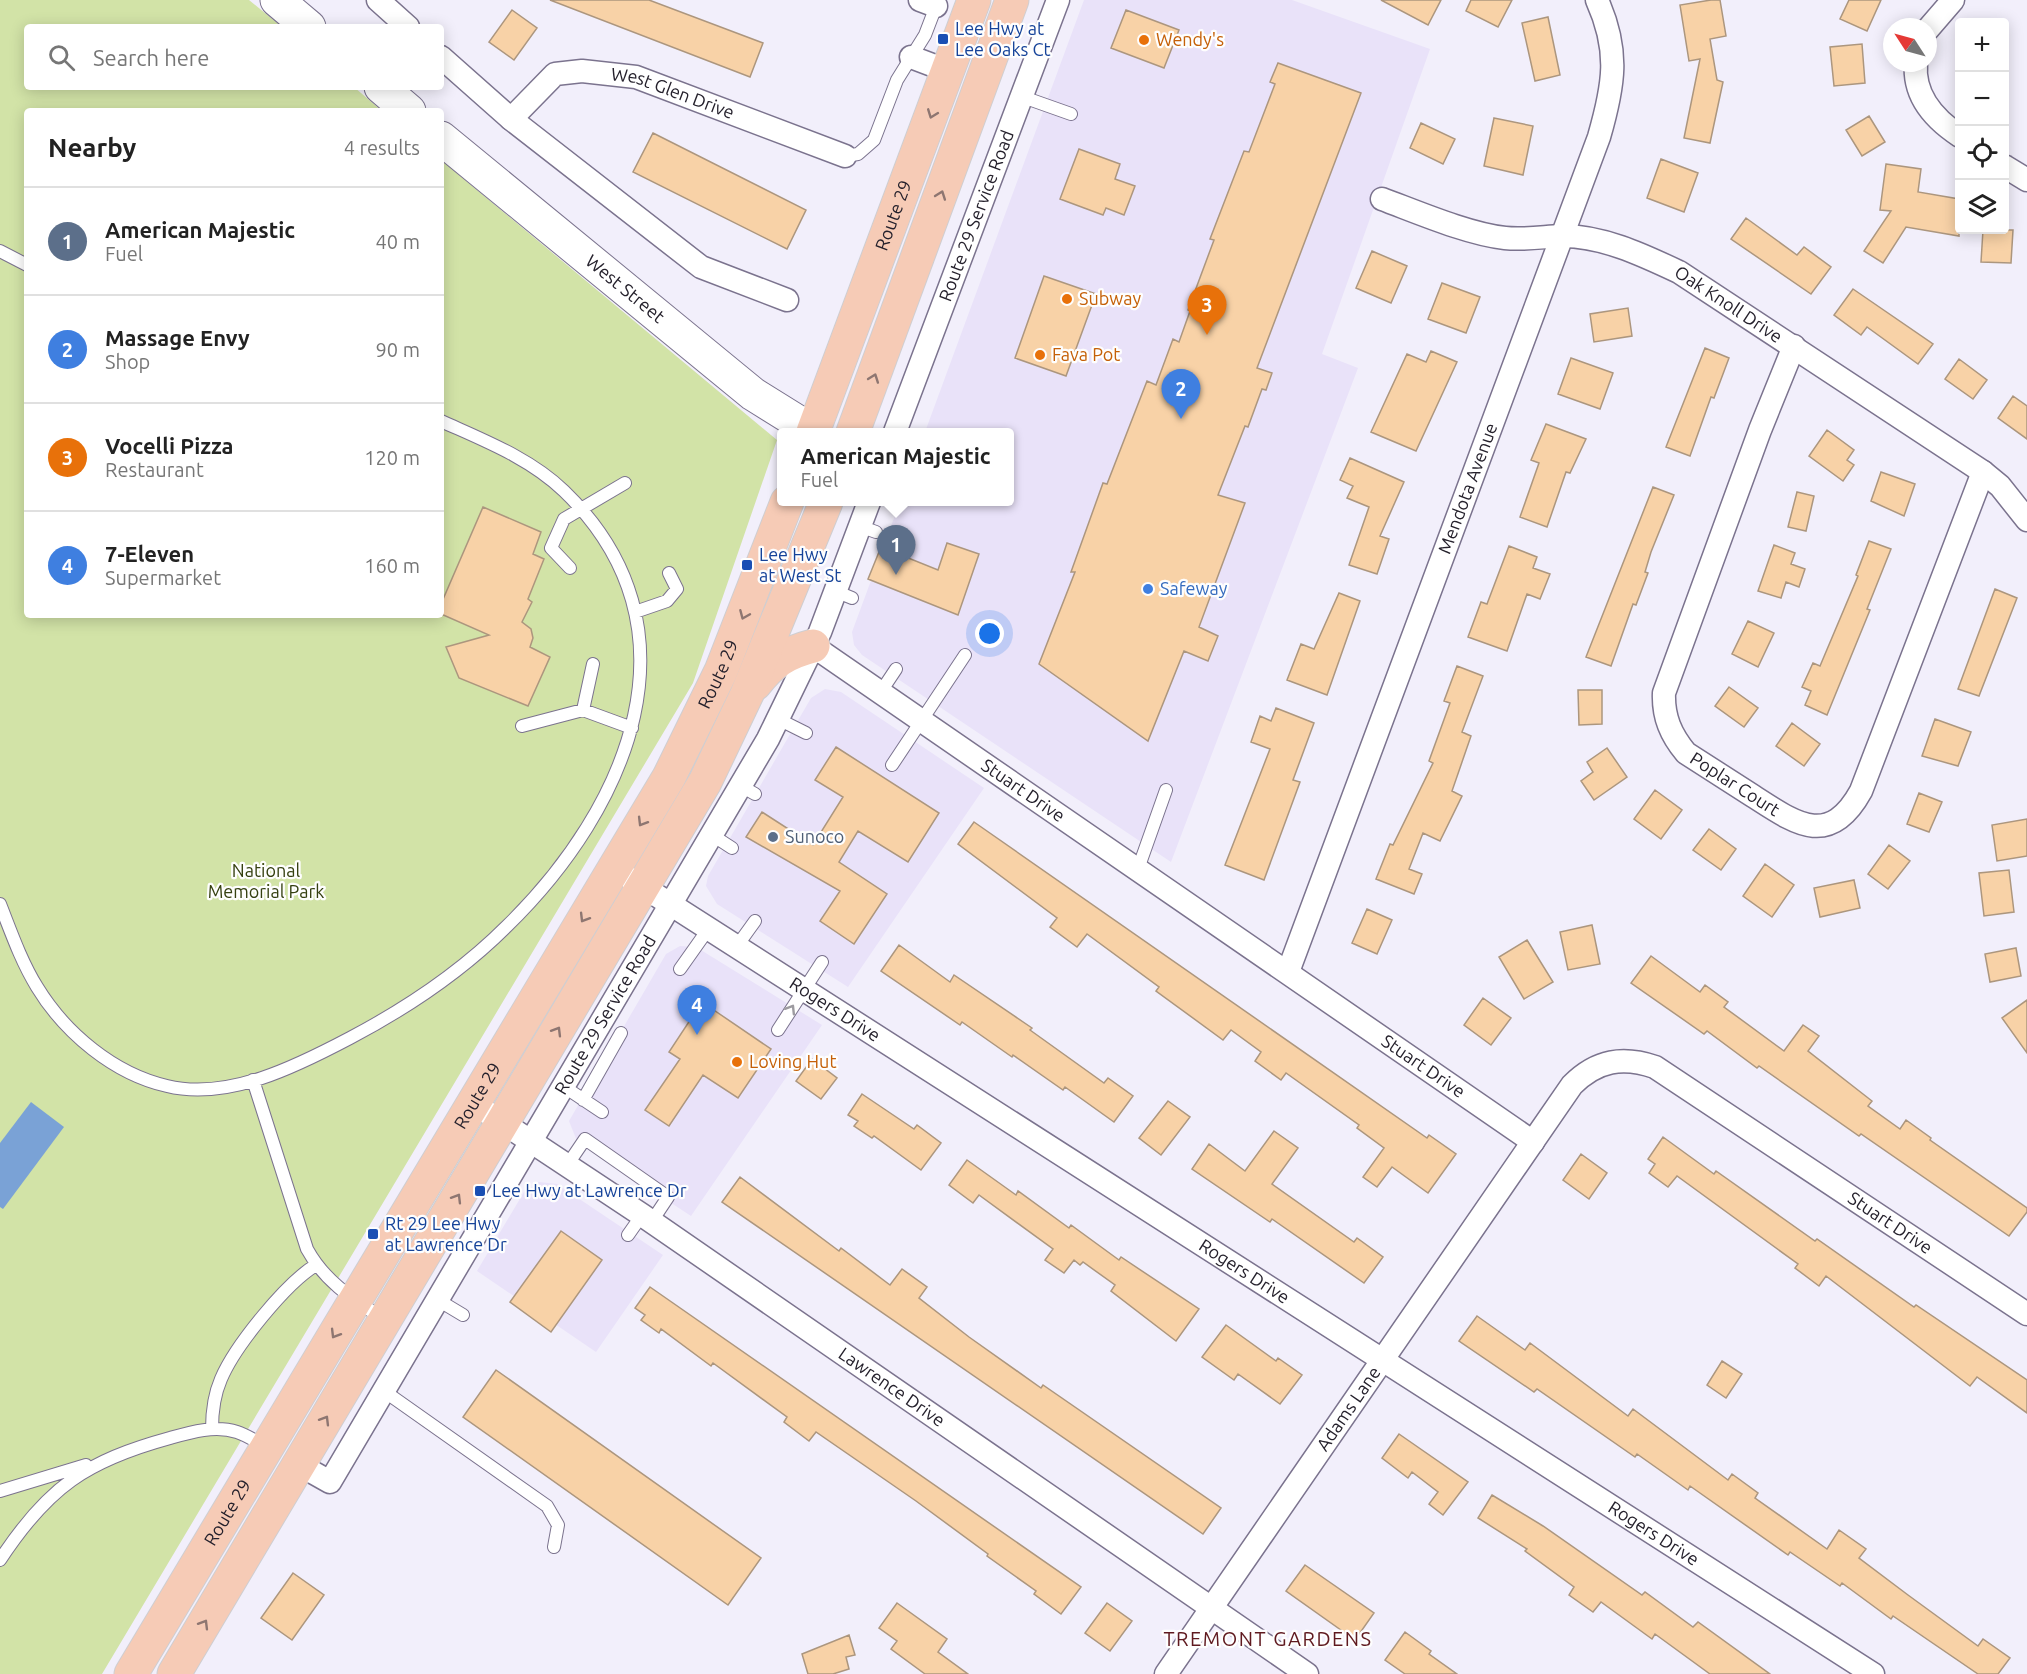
<!DOCTYPE html>
<meta charset="utf-8">
<style>
:root{--surface:#fff;--page:#f2f2f2;--text:#222;--muted:#767676;--line:#e0e0e0;--accent:#0b8043}
body{margin:0;font-family:Ubuntu,sans-serif;background:var(--page);color:var(--text)}
.controls{position:absolute;right:18px;top:18px;display:grid;overflow:hidden;border-radius:6px;box-shadow:0 3px 15px #0003}
.controls button{width:54px;height:54px;display:grid;place-items:center;padding:0;border:0;border-bottom:2px solid var(--line);background:var(--surface);color:var(--text);font:30px sans-serif}
.compass{position:absolute;left:1883px;top:18px;width:54px;height:54px;border-radius:50%;background:var(--surface);box-shadow:0 3px 15px #0003;rotate:306deg}
.you{position:absolute;left:990px;top:634px;width:21px;height:21px;margin:-15px;border:4px solid #fff;border-radius:50%;background:#1a73e8;box-shadow:0 0 0 9px #1a73e833}
.badge{display:grid;place-items:center;width:39px;height:39px;border-radius:50%;background:var(--accent);color:#fff;font-size:20px;font-weight:700}
.pin{position:absolute;translate:-50% -50px;filter:drop-shadow(0 2px 3px #0008)}
.pin::after{content:'';position:absolute;top:32px;width:21px;height:18px;background:inherit;clip-path:polygon(0 0,100% 0,50% 100%)}
.popup{position:absolute;left:777px;top:428px;width:237px;height:78px;box-sizing:border-box;display:grid;place-content:center;border-radius:6px;background:var(--surface);filter:drop-shadow(0 2px 4px #0005);font-size:20px;white-space:nowrap;color:var(--muted)}
.popup b{font-size:22px;color:var(--text)}
.popup::after{content:'';position:absolute;left:50%;top:100%;margin-left:-12px;border:12px solid transparent;border-top-color:var(--surface)}
.list{margin:0;padding:0;list-style:none}
h2{display:flex;justify-content:space-between;align-items:center;height:78px;margin:0;padding:0 24px;font-size:26px}
h2 small{font-size:20px;font-weight:400;color:var(--muted)}
.list li{display:grid;grid-template-columns:39px 1fr auto;gap:18px;align-items:center;box-sizing:border-box;height:108px;padding:0 24px;border-top:2px solid var(--line)}
.list b{display:block;font-size:22px;white-space:nowrap}
.list p{margin:0;font-size:20px;white-space:nowrap;color:var(--muted)}
.list em{font-size:20px;font-style:normal;color:var(--muted)}
.icon{flex:none;width:33px;height:33px;fill:none;stroke:currentColor;stroke-width:2;stroke-linecap:round;stroke-linejoin:round}
.map{position:relative;flex:none;width:2027px;height:1674px;overflow:hidden}
.search{position:absolute;background:var(--surface);box-shadow:0 3px 15px #0003;left:24px;top:24px;width:420px;height:66px;display:flex;align-items:center;gap:15px;box-sizing:border-box;padding:0 21px;border-radius:6px;color:var(--muted);font-size:22px}
.panel{position:absolute;background:var(--surface);box-shadow:0 3px 15px #0003;left:24px;top:108px;width:420px;height:510px;border-radius:6px}
.map>svg:first-child{display:block}
</style>
<div class="map">
<svg width="2027" height="1674" viewBox="0 0 2027 1674">
<rect width="100%" height="100%" fill="#f2effb"/>
<path fill="#e9e2f9" d="M1084 0H1292L1430 49 1322 354 1358 368 1171 862 862 655 854 645 852 632 900 502H1010V432H925Z
M825 689 841 692 984 788 848 987 717 904 706 886 708 876 811 698Z
M680 946 696 947 822 1025 691 1216 577 1141 569 1121 666 954Z
M539 1182 557 1184 663 1255 596 1352 477 1271 524 1192Z"/>
<path fill="#d2e3a7" d="M0 0H249L282 27H27V87H354L382 111H27V615H441V160L777 440 693 683 102 1674H0Z"/>
<path fill="#7aa2d6" d="M31 1102 64 1127 3 1209 0 1207V1143Z"/>
<path fill="#f8d2a7" stroke="#ac967e" stroke-width="1.5" d="M550 0H649L763 43 750 77Z
M1381 0H1441L1428 25Z
M1471 0H1512L1498 27 1466 11Z
M1711 0H1720L1726 36 1710 39 1717 80 1723 82 1710 143 1684 138 1700 59 1689 61 1680 5Z
M1849 0H1881L1867 31 1840 19Z
M512 10 537 28 514 60 489 42Z
M1126 10 1179 30 1164 68 1111 48Z
M1548 17 1560 75 1535 81 1522 23Z
M1862 44 1865 83 1834 86 1830 47Z
M1278 63 1361 93 1257 368 1272 373 1266 390 1262 389 1248 427 1245 426 1218 495 1245 503 1199 627 1218 636 1208 661 1184 651 1148 741 1039 664 1075 572H1071L1103 483 1107 484 1147 381 1156 385 1173 339 1179 342 1190 311 1188 310 1214 240 1210 239 1244 151 1249 152 1275 84 1270 82Z
M1869 116 1885 142 1862 156 1846 130Z
M1494 118 1533 126 1523 175 1484 166Z
M1421 123 1455 139 1443 164 1410 148Z
M653 133 806 210 787 249 633 172Z
M1079 149 1120 164 1115 179 1135 186 1124 215 1106 208 1103 215 1060 199Z
M1661 159 1698 173 1684 212 1647 198Z
M1886 164 1921 169 1918 192 1959 199V236L1906 227 1883 263 1864 251 1891 211 1880 210Z
M1746 218 1797 255 1804 247 1831 267 1811 294 1731 239Z
M1983 230H2013L2011 263 1981 262Z
M1372 251 1407 266 1391 303 1356 288Z
M1044 276 1096 294 1066 376 1015 358Z
M1442 283 1480 297 1466 333 1428 319Z
M1853 289 1933 344 1918 364 1867 327 1861 335 1834 315Z
M1628 308 1632 336 1594 342 1590 314Z
M1705 348 1729 358 1714 398 1711 397 1690 456 1666 447Z
M1431 351 1457 362 1416 451 1371 432 1407 354 1426 362Z
M1571 358 1613 373 1600 409 1558 394Z
M1959 359 1987 380 1973 399 1945 379Z
M2013 396 2027 406V439L1998 418Z
M1546 424 1586 439 1570 473 1566 472 1547 527 1520 517 1539 463 1531 460Z
M1827 430 1854 450 1847 460 1854 465 1843 481 1809 456Z
M1350 458 1404 482 1380 536 1389 539 1377 574 1349 565 1369 507 1347 498 1353 486 1340 480Z
M1881 472 1915 484 1904 516 1871 501Z
M1653 487 1674 495 1651 552 1645 572 1648 573 1636 605 1633 604 1611 666 1586 657Z
M1797 492 1814 496 1806 531 1788 527Z
M483 507 541 532 533 554 544 559 528 599 532 602 522 622 531 629 533 638 530 647 550 657 528 706 459 678 446 647 489 635 441 614V604Z
M1869 541 1891 549 1867 609 1870 610 1827 715 1805 705 1811 691 1802 687 1813 663 1820 666 1858 576 1856 575Z
M947 543 979 554 958 615 868 579 881 547 938 570Z
M1774 545 1795 553 1791 564 1805 569 1799 587 1786 582 1781 598 1758 591Z
M1509 546 1537 557 1533 568 1550 574 1540 599 1527 594 1507 651 1468 637 1481 602 1487 604Z
M1995 589 2017 598 1979 696 1958 689Z
M1339 593 1360 601 1327 695 1287 680 1301 644 1314 649Z
M1748 621 1774 633 1758 667 1732 654Z
M1457 666 1483 676 1462 732 1471 736 1452 791 1462 796 1440 841 1423 833 1409 869 1422 874 1414 894 1376 879 1390 844 1393 845 1433 763 1429 761 1450 703 1444 701Z
M1729 687 1758 708 1744 727 1715 706Z
M1578 690H1602V724L1579 725Z
M1276 708 1314 723 1293 780 1300 782 1264 880 1225 865 1270 749 1251 742 1260 716 1271 721Z
M1935 719 1971 732 1958 766 1922 756Z
M1792 723 1820 744 1804 766 1776 746Z
M836 747 939 813 908 862 858 831 839 862 887 894 854 944 820 921 840 891 746 837 762 812 813 845 843 797 815 780Z
M1607 748 1627 777 1594 800 1581 781 1593 772 1587 762Z
M1655 790 1682 810 1661 839 1634 819Z
M1919 793 1942 802 1929 832 1907 824Z
M2027 819V856L1997 861 1992 825Z
M974 822 1427 1138 1429 1135 1456 1154 1428 1193 1392 1167 1377 1187 1363 1177 1384 1148 1357 1128 1359 1125 1286 1073 1281 1080 1255 1061 1261 1052 1231 1030 1223 1040 1156 991 1159 987 1087 934 1077 947 1050 927 1057 918 958 844Z
M1709 829 1736 849 1721 870 1693 850Z
M1889 845 1910 861 1888 889 1868 874Z
M1765 864 1794 885 1772 917 1743 896Z
M2009 870 2014 912 1984 916 1979 873Z
M1854 880 1860 908 1820 917 1814 888Z
M1367 909 1392 920 1377 954 1352 943Z
M1592 925 1600 964 1568 970 1560 932Z
M1527 940 1553 982 1524 999 1499 957Z
M899 945 950 982 954 975 1032 1028 1030 1030 1104 1083 1108 1078 1133 1096 1114 1122 1065 1087 1063 1090 1013 1055 1012 1057 962 1022 960 1025 881 971Z
M2016 948 2021 976 1990 982 1985 954Z
M1651 956 1700 992 1705 985 1728 1002 1724 1007 1784 1051 1803 1025 1819 1036 1808 1051 1872 1101 1868 1106 1900 1129 1906 1120 1931 1138 1930 1140 2027 1208V1212L2009 1236 1861 1134 1859 1136 1759 1066 1757 1068 1707 1031 1704 1034 1631 983Z
M1483 998 1511 1018 1491 1045 1464 1025Z
M2027 1000V1053L2002 1018Z
M702 1002 771 1049 738 1098 703 1075 669 1126 645 1110 680 1059 669 1052Z
M812 1059 837 1078 821 1099 796 1081Z
M862 1094 914 1129 917 1125 941 1143 921 1170 874 1136 872 1138 854 1126 858 1121 848 1115Z
M1168 1101 1190 1117 1161 1155 1139 1138Z
M1274 1131 1298 1148 1272 1184 1354 1242 1357 1238 1383 1257 1364 1283 1272 1219 1270 1222 1192 1169 1209 1144 1245 1171Z
M1663 1137 1714 1174 1716 1171 1815 1241 1817 1239 1914 1307 1916 1305 2027 1380V1413L1977 1377 1970 1386 1826 1276 1819 1286 1795 1268 1798 1264 1677 1176 1668 1187 1649 1173 1655 1164 1648 1159Z
M1581 1154 1607 1173 1589 1199 1563 1180Z
M967 1160 1016 1195 1018 1191 1069 1228 1071 1225 1119 1260 1121 1257 1199 1309 1176 1341 1111 1291 1115 1285 1083 1262 1080 1265 1074 1260 1064 1273 1045 1260 1053 1249 979 1195 973 1203 949 1185Z
M740 1177 839 1251 841 1248 890 1285 902 1269 927 1287 919 1298 969 1337 1041 1388 1043 1385 1221 1508 1203 1534 722 1202Z
M561 1231 602 1260 551 1332 510 1302Z
M650 1287 1081 1587 1061 1614 1034 1594 1036 1591 987 1556 988 1554 916 1501 816 1432 809 1441 784 1422 787 1417 713 1363 711 1366 661 1329 659 1333 641 1320 645 1315 635 1308Z
M1477 1316 1525 1350 1530 1343 1628 1416 1633 1409 1728 1480 1732 1474 1758 1493 1755 1498 1827 1549 1839 1530 1866 1549 1859 1558 1908 1595 1978 1646 1983 1639 2010 1658 1998 1674H1978L1893 1616 1891 1619 1842 1583 1840 1586 1790 1552 1788 1555 1690 1486 1688 1490 1637 1454 1635 1457 1537 1389 1534 1392 1459 1341Z
M1226 1325 1276 1361 1278 1358 1302 1375 1280 1404 1238 1374 1234 1380 1202 1357Z
M1722 1361 1742 1374 1726 1398 1707 1385Z
M496 1370 761 1558 728 1605 463 1417Z
M1399 1434 1468 1482 1443 1515 1429 1504 1438 1492 1412 1472 1408 1478 1382 1458Z
M1492 1495 1543 1526 1642 1595 1645 1592 1693 1627 1698 1622 1770 1674H1710L1655 1634 1652 1639 1601 1602 1593 1612 1569 1595 1574 1587 1525 1551 1527 1549 1478 1518Z
M1305 1565 1374 1613 1355 1640 1286 1591Z
M293 1573 324 1595 292 1640 261 1618Z
M897 1603 947 1639 938 1652 968 1674H925L891 1649 897 1641 879 1628Z
M1107 1603 1132 1621 1110 1651 1085 1633Z
M1405 1632 1431 1651 1429 1654 1457 1674H1405L1385 1660Z
M849 1635 855 1655 846 1657 849 1669 833 1674H808L802 1654Z"/>
<g fill="none" stroke-linecap="round" stroke-linejoin="round">
<g stroke="#7b738e" stroke-width="14">
<path id="service" d="M1023 97 1071 114
M845 156 858 154 874 140 897 80 925 35 938 1
M0 251 27 265
M859 526 876 532
M570 568 551 548 564 519 625 483
M835 591 852 598
M635 612 667 601 677 589 669 573
M880 693 896 669
M583 710 593 664
M778 719 806 733
M522 726 583 710 632 728
M892 765 965 655
M741 786 755 794
M712 835 732 848
M1138 869 1166 790
M0 904C11 932 21 961 37 987 65 1033 114 1074 167 1086 228 1101 297 1066 350 1038 407 1008 461 972 507 926 628 808 706 628 564 491 530 458 483 440 441 421
M737 946 755 921
M680 969 709 928
M778 1030 822 962
M253 1080 307 1249C325 1282 353 1299 385 1320
M563 1086 602 1112
M583 1100 621 1033
M568 1164 585 1139 668 1197 652 1221
M628 1235 642 1215
M438 1300 463 1315
M384 1391 547 1506 558 1525 554 1547
M212 1429C212 1411 214 1395 221 1379 235 1346 286 1283 316 1265
M0 1491 86 1465
M0 1560C48 1487 86 1461 170 1438 191 1432 215 1425 237 1432 247 1435 257 1442 266 1447"/>
</g>
<g stroke="#7b738e" stroke-width="25">
<g id="minor">
<path d="M378 0 408 27"/>
<path d="M920 0 936 6"/>
<path d="M1928 29 1953 0"/>
<path d="M441 57 511 119 701 267 787 300"/>
<path d="M911 57 948 71"/>
<path d="M1916 63C1913 96 1934 119 1960 136"/>
<path id="s1" d="M511 119 555 74 582 71 636 77 845 156"/>
<path d="M2004 166 2027 180"/>
<path id="s2" d="M1382 199C1417 212 1468 234 1505 238 1524 240 1542 237 1560 236 1601 235 1643 255 1679 272L1983 472 2000 486 2027 520"/>
<path id="s3" d="M1794 346 1760 430 1664 693C1663 717 1671 735 1686 753 1709 768 1731 782 1753 796 1795 823 1829 849 1861 791L1983 472"/>
<path id="s4" d="M895 432 1058 0"/>
<path id="s5" d="M813 646 1533 1142"/>
<path id="s6" d="M631 879 1873 1674"/>
<path id="s7" d="M1288 972 1599 137C1614 85 1620 51 1597 0"/>
<path id="s8" d="M473 1103 642 1215 1307 1674"/>
<path id="s9" d="M298 1464 330 1482 768 739 820 632 869 502"/>
<path id="s10" d="M1166 1674 1572 1085C1597 1060 1623 1056 1655 1067L2027 1314"/>
</g>
</g>
<g stroke="#7b738e" stroke-width="35">
<g id="secondary">
<path d="M277 0 309 27"/>
<path d="M381 87 409 111"/>
<path id="s11" d="M441 138 753 394 814 432"/>
</g>
</g>
<g stroke="#cfced1" stroke-width="35">
<g id="primary">
<path id="s12" d="M813 432 974 0"/>
<path d="M853 432 1012 0"/>
<path d="M755 684C772 662 786 653 813 646"/>
<path id="s13" d="M131 1674 669 777 721 671 787 502"/>
<path d="M174 1674 705 782 747 694 826 502"/>
</g>
</g>
<use href="#service" stroke="#fff" stroke-width="12"/>
<use href="#minor" stroke="#fff" stroke-width="22"/>
<use href="#secondary" stroke="#fff" stroke-width="33"/>
<use href="#primary" stroke="#f6cbb6" stroke-width="33"/>
</g>
<defs><path id="oneway-chevron" d="M-2-3.5L2.5 0L-2 3.5" fill="none" stroke-width="1.6" stroke-linecap="round" stroke-linejoin="round" transform="scale(1.5)"/></defs>
<g stroke="#8e7671">
<use href="#oneway-chevron" transform="translate(932 114) rotate(111)"/>
<use href="#oneway-chevron" transform="translate(941 195) rotate(-70)"/>
<use href="#oneway-chevron" transform="translate(874 378) rotate(-70)"/>
<use href="#oneway-chevron" transform="translate(744 615) rotate(113)"/>
<use href="#oneway-chevron" transform="translate(642 822) rotate(121)"/>
<use href="#oneway-chevron" transform="translate(584 918) rotate(121)"/>
<use href="#oneway-chevron" transform="translate(557 1031) rotate(-59)"/>
<use href="#oneway-chevron" transform="translate(457 1198) rotate(-59)"/>
<use href="#oneway-chevron" transform="translate(335 1334) rotate(121)"/>
<use href="#oneway-chevron" transform="translate(325 1420) rotate(-59)"/>
<use href="#oneway-chevron" transform="translate(204 1624) rotate(-59)"/>
</g>
<use stroke="#9d9ba0" href="#oneway-chevron" transform="translate(791 1009) rotate(-58)"/>
<g fill="#1a4fb4" stroke="#fefefe" stroke-width="2">
<rect x="937" y="33" width="12" height="12" rx="3"/>
<rect x="741" y="559" width="12" height="12" rx="3"/>
<rect x="474" y="1185" width="12" height="12" rx="3"/>
<rect x="367" y="1228" width="12" height="12" rx="3"/>
</g>
<g fill="#e8710a" stroke="#fefefe" stroke-width="2">
<circle cx="1144" cy="40" r="6"/>
<circle cx="1067" cy="299" r="6"/>
<circle cx="1040" cy="355" r="6"/>
<circle cx="737" cy="1062" r="6"/>
</g>
<circle fill="#3f7fe0" stroke="#fefefe" stroke-width="2" cx="1148" cy="589" r="6"/>
<circle fill="#5c6f8a" stroke="#fefefe" stroke-width="2" cx="773" cy="837" r="6"/>
<g text-anchor="middle" stroke-width="4.5" stroke-linejoin="round" paint-order="stroke">
<g font-size="18" fill="#164399" stroke="#fefefe" text-anchor="start">
<text x="955" y="35">Lee Hwy at<tspan x="955" dy="21">Lee Oaks Ct</tspan></text>
<text x="759" y="561">Lee Hwy<tspan x="759" dy="21">at West St</tspan></text>
<text x="492" y="1197">Lee Hwy at Lawrence Dr</text>
<text x="385" y="1230">Rt 29 Lee Hwy<tspan x="385" dy="21">at Lawrence Dr</tspan></text>
</g>
<g font-size="18" fill="#c56008" stroke="#fefefe" text-anchor="start">
<text x="1156" y="46">Wendy's</text>
<text x="1079" y="305">Subway</text>
<text x="1052" y="361">Fava Pot</text>
<text x="749" y="1068">Loving Hut</text>
</g>
<g font-size="18" fill="#25212c" stroke="#fefefe">
<text dy="6" stroke="none"><textPath href="#s1" startOffset="184">West Glen Drive</textPath></text>
<text dy="6" stroke="none"><textPath href="#s12" startOffset="231">Route 29</textPath></text>
<text dy="6" stroke="none"><textPath href="#s4" startOffset="231">Route 29 Service Road</textPath></text>
<text dy="6" stroke="none"><textPath href="#s11" startOffset="238">West Street</textPath></text>
<text dy="6" stroke="none"><textPath href="#s2" startOffset="369">Oak Knoll Drive</textPath></text>
<text dy="6" stroke="none"><textPath href="#s7" startOffset="516">Mendota Avenue</textPath></text>
<text dy="6" stroke="none"><textPath href="#s13" startOffset="1160">Route 29</textPath></text>
<text dy="6" stroke="none"><textPath href="#s3" startOffset="494">Poplar Court</textPath></text>
<text dy="6" stroke="none"><textPath href="#s5" startOffset="255">Stuart Drive</textPath></text>
<text dy="6" stroke="none"><textPath href="#s6" startOffset="242">Rogers Drive</textPath></text>
<text dy="6" stroke="none"><textPath href="#s9" startOffset="579">Route 29 Service Road</textPath></text>
<text dy="6" stroke="none"><textPath href="#s5" startOffset="741">Stuart Drive</textPath></text>
<text dy="6" stroke="none"><textPath href="#s13" startOffset="674">Route 29</textPath></text>
<text dy="6" stroke="none"><textPath href="#s10" startOffset="1088">Stuart Drive</textPath></text>
<text dy="6" stroke="none"><textPath href="#s6" startOffset="728">Rogers Drive</textPath></text>
<text dy="6" stroke="none"><textPath href="#s8" startOffset="506">Lawrence Drive</textPath></text>
<text dy="6" stroke="none"><textPath href="#s10" startOffset="322">Adams Lane</textPath></text>
<text dy="6" stroke="none"><textPath href="#s13" startOffset="188">Route 29</textPath></text>
<text dy="6" stroke="none"><textPath href="#s6" startOffset="1214">Rogers Drive</textPath></text>
</g>
<g font-size="18" fill="#366cbe" stroke="#fefefe" text-anchor="start">
<text x="1160" y="595">Safeway</text>
</g>
<g font-size="18" fill="#4e5e75" stroke="#fefefe" text-anchor="start">
<text x="785" y="843">Sunoco</text>
</g>
<g font-size="18" fill="#354010" stroke="#fefefe">
<text x="266" y="877">National<tspan x="266" dy="21">Memorial Park</tspan></text>
</g>
<g font-size="20" letter-spacing="1.5" fill="#5f191f" stroke="#fefefe">
<text x="1268" y="1646">TREMONT GARDENS</text>
</g>
</g>
</svg>
<div class="controls">
<button>+</button>
<button>−</button>
<button><svg class="icon" aria-label="locate" viewBox="0 0 24 24"><circle cx="12" cy="12" r="6"/><path d="M12 2v4M12 18v4M2 12h4M18 12h4"/></svg></button>
<button><svg class="icon" aria-label="layers" viewBox="0 0 24 24"><path d="M12 4l9 5-9 5-9-5zM3 14l9 5 9-5"/></svg></button>
</div>
<svg class="compass" viewBox="-18 -18 36 36"><path d="M0-13l5 13h-10z" fill="#e53935"/><path d="M0 13l5-13h-10z" fill="#767676"/></svg>
<div class="you"></div>
<div class="pin badge" style="left:896px;top:575px;background:#5c6f8a">1</div>
<div class="popup"><b>American Majestic</b>Fuel</div>
<div class="pin badge" style="left:1181px;top:419px;background:#3f7fe0">2</div>
<div class="pin badge" style="left:1207px;top:335px;background:#e8710a">3</div>
<div class="pin badge" style="left:697px;top:1035px;background:#3f7fe0">4</div>
<div class="search"><svg class="icon" aria-label="search" viewBox="0 0 24 24"><circle cx="10" cy="10" r="6"/><path d="M15 15l6 6"/></svg>Search here</div>
<section class="panel">
<h2>Nearby<small>4 results</small></h2>
<ul class="list">
<li><span class="badge" style="background:#5c6f8a">1</span><div><b>American Majestic</b><p>Fuel</p></div><em>40 m</em></li>
<li><span class="badge" style="background:#3f7fe0">2</span><div><b>Massage Envy</b><p>Shop</p></div><em>90 m</em></li>
<li><span class="badge" style="background:#e8710a">3</span><div><b>Vocelli Pizza</b><p>Restaurant</p></div><em>120 m</em></li>
<li><span class="badge" style="background:#3f7fe0">4</span><div><b>7-Eleven</b><p>Supermarket</p></div><em>160 m</em></li>
</ul>
</section>
</div>
